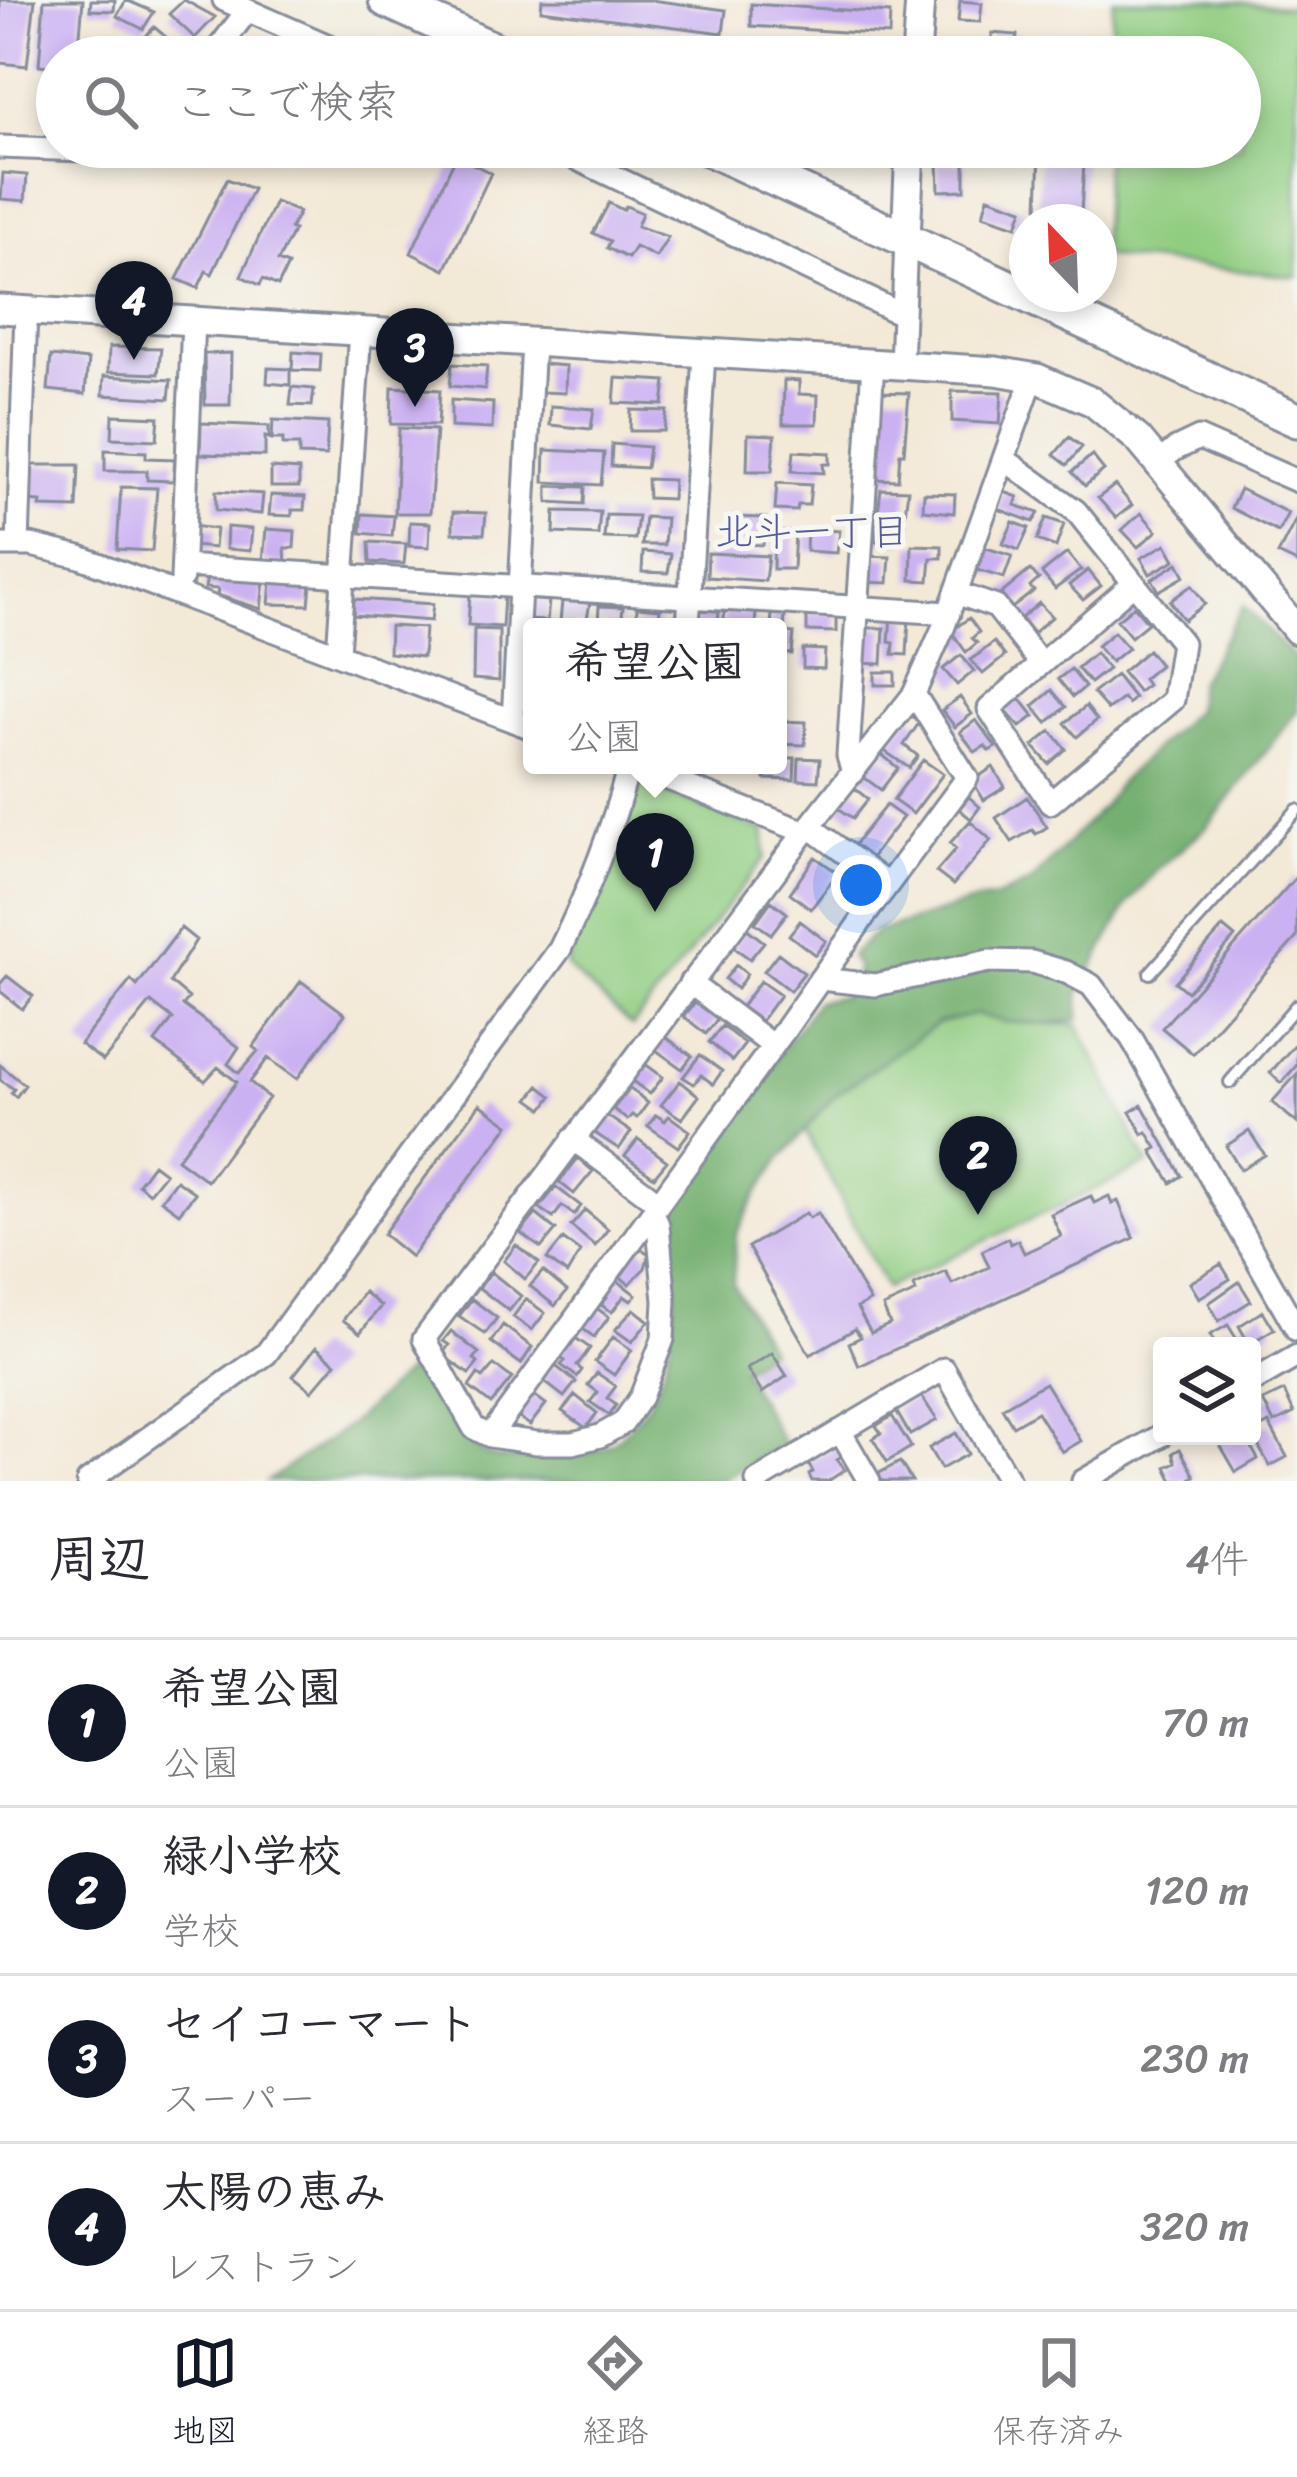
<!DOCTYPE html>
<html lang="ja">
<meta charset="utf-8">
<style>
:root{--surface:#fff;--page:#f2f2f3;--text:#2b2b33;--muted:#7c7c81;--line:#e1e1e2;--accent:#111827}
body{margin:0;font-family:Sriracha,"Klee One",sans-serif;background:var(--page);color:var(--text)}
.controls{position:absolute;right:36px;bottom:36px;display:grid;overflow:hidden;border-radius:12px;box-shadow:0 6px 18px #0003}
.controls button{width:108px;height:108px;display:grid;place-items:center;padding:0;border:0;border-bottom:3px solid var(--line);background:var(--surface);color:var(--text);font:60px sans-serif}
.compass{position:absolute;left:1009px;top:204px;width:108px;height:108px;border-radius:50%;background:var(--surface);box-shadow:0 6px 18px #0003;rotate:337deg}
.you{position:absolute;left:861px;top:885px;width:42px;height:42px;margin:-30px;border:9px solid #fff;border-radius:50%;background:#1a73e8;box-shadow:0 0 0 18px #1a73e833}
.badge{display:grid;place-items:center;width:78px;height:78px;border-radius:50%;background:var(--accent);color:#fff;font-size:39px;font-weight:700}
.pin{position:absolute;translate:-50% -99px;filter:drop-shadow(0 3px 6px #0008)}
.pin::after{content:'';position:absolute;top:63px;width:42px;height:36px;background:inherit;clip-path:polygon(0 0,100% 0,50% 100%)}
.popup{position:absolute;left:523px;top:618px;width:264px;height:156px;box-sizing:border-box;display:grid;place-content:center;border-radius:12px;background:var(--surface);filter:drop-shadow(0 3px 9px #0005);font-size:39px;white-space:nowrap;color:var(--muted)}
.popup b{font-size:45px;color:var(--text)}
.popup::after{content:'';position:absolute;left:50%;top:100%;margin-left:-24px;border:24px solid transparent;border-top-color:var(--surface)}
.list{margin:0;padding:0;list-style:none}
h2{display:flex;justify-content:space-between;align-items:center;height:156px;margin:0;padding:0 48px;font-size:51px}
h2 small{font-size:39px;font-weight:400;color:var(--muted)}
.list li{display:grid;grid-template-columns:78px 1fr auto;gap:36px;align-items:center;box-sizing:border-box;height:168px;padding:0 48px;border-top:3px solid var(--line)}
.list b{display:block;font-size:45px;white-space:nowrap}
.list p{margin:0;font-size:39px;white-space:nowrap;color:var(--muted)}
.list em{font-size:39px;font-style:normal;color:var(--muted)}
.icon{flex:none;width:66px;height:66px;fill:none;stroke:currentColor;stroke-width:2;stroke-linecap:round;stroke-linejoin:round}
.map{position:relative;flex:none;width:1297px;height:1481px;overflow:hidden}
.search{position:absolute;background:var(--surface);box-shadow:0 6px 18px #0003;left:36px;right:36px;top:36px;height:132px;display:flex;align-items:center;gap:30px;box-sizing:border-box;padding:0 42px;border-radius:66px;color:var(--muted);font-size:45px}
.sheet{height:828px;background:var(--surface)}
nav{display:flex;justify-content:space-around;align-items:center;box-sizing:border-box;height:168px;border-top:3px solid var(--line);background:var(--surface);font-size:33px;color:var(--muted)}
nav a{display:grid;justify-items:center;gap:6px}
nav .on{color:var(--accent)}
.map>svg:first-child{display:block}
</style>
<div class="map">
<svg width="1297" height="1481" viewBox="0 0 1297 1481">
<rect width="100%" height="100%" fill="#f6f6f2"/>
<filter id="ink" filterUnits="userSpaceOnUse"><feTurbulence type="fractalNoise" baseFrequency=".00833" numOctaves="2"/><feDisplacementMap in="SourceGraphic" scale="24" xChannelSelector="R" yChannelSelector="G"/><feConvolveMatrix kernelMatrix="1 2 1 2 8 2 1 2 1" color-interpolation-filters="sRGB"/></filter>
<filter id="wash" filterUnits="userSpaceOnUse"><feTurbulence type="fractalNoise" baseFrequency=".004" numOctaves="4" result="noise"/><feDisplacementMap in="SourceGraphic" scale="48" xChannelSelector="R" yChannelSelector="G"/><feGaussianBlur stdDeviation="2.7" result="paint"/><feColorMatrix in="noise" values="0 0 0 0 0 0 0 0 0 0 0 0 0 0 0 0 0 1.4 0 .05"/><feComposite in="paint" operator="in"/></filter>
<g filter="url(#wash)">
<rect width="100%" height="100%" fill="#f3e9d7"/>
<path fill="#91cd81" stroke="#567e70" stroke-width="3" d="M1113 0H1201L1297 7V277L1101 256 1106 147H1240V57H1110Z
M639 783 765 831V858L632 1026 566 966Z
M977 1014 1004 1022 1078 1025 1148 1164 886 1288 805 1130 834 1096 938 1023Z"/>
<path fill="#74b06f" stroke="#487066" stroke-width="3" d="M1243 606 1297 660V711L1207 827 1157 870 1126 907 1079 993V1020L1045 1024 1004 1022 977 1014 938 1023 834 1096 779 1161 756 1196 736 1234 733 1284 770 1349 742 1370 784 1444 721 1481H267L347 1427 414 1365C430 1389 464 1448 491 1456 507 1461 531 1458 547 1457 569 1456 591 1455 610 1444 618 1440 624 1432 631 1425 679 1376 683 1277 664 1214L817 1001 844 996 858 969 850 956 877 931 977 901 996 898 1031 882 1104 805 1118 784 1195 710 1198 683Z"/>
<g id="blocks">
<path fill="#cab1f2" d="M0 0H35L27 66 0 63Z
M44 0H83L78 57H57V67L39 65Z
M91 0H115L114 11 90 10Z
M126 0 154 12 143 29 117 16Z
M184 0 215 17 195 38 169 14Z
M542 0H651L726 10 723 33 541 10Z
M960 1 982 3 980 22 958 21Z
M751 4 890 13 889 35 751 26Z
M154 27 178 47 168 56 145 37Z
M992 33 1017 35 1015 53 991 52Z
M128 40 149 57H114Z
M252 41 272 57H240Z
M46 98 57 99V118L44 117Z
M1040 147H1085L1081 213 1038 211Z
M456 156 491 173 445 270 411 253Z
M938 163H965V190L939 191Z
M3 173 27 175 25 201 1 199Z
M227 179 253 189 212 274 206 271 198 288 177 279Z
M988 197 1023 209 1017 226 983 215Z
M275 202 299 212 290 229 294 230 278 261 288 265 278 286 263 279 260 285 241 276Z
M609 203 623 210 626 206 642 213 637 226 668 237 656 257 635 247 628 258 607 248 610 241 593 233Z
M109 347 161 348 158 374 108 372Z
M293 352 321 354 320 371 292 370Z
M231 353 230 405H205L204 354Z
M51 356 88 360 85 394 48 390Z
M452 364 487 366 485 389 450 386Z
M542 364 566 366 565 393 542 392Z
M268 368 290 369V385L267 383Z
M104 376 171 380 169 399 103 395Z
M616 378 666 381 663 405 614 403Z
M784 380 799 381V394L818 395 817 424H783Z
M292 387 314 389 312 406 290 405Z
M392 387 440 390 438 425 391 424Z
M952 391 1002 392 1000 424 952 421Z
M877 392 909 393 904 453H900L898 480 871 479Z
M451 400 493 403 492 429 451 427Z
M551 406 594 409 591 429 550 425Z
M631 410 667 411 664 431H630Z
M113 415 159 417 157 440 112 438Z
M273 420 328 423 326 456 299 455V445H283V439H272Z
M201 423 269 426V438L265 437V456L200 454Z
M399 428 436 430 430 513H395Z
M748 434 775 435 772 471H747Z
M1069 437 1082 447 1067 465 1054 455Z
M612 444 649 447 646 468 611 466Z
M105 450 146 452V458L175 459 173 481 147 480V471H105Z
M545 450 604 453 601 485 544 482Z
M794 451 830 453V464H823L824 473 792 471Z
M1092 455 1104 470 1085 486 1072 472Z
M31 465H79L77 508 40 507 41 502 28 501Z
M271 468 299 470V487H271Z
M647 479 673 480 672 499 648 498Z
M777 483 811 485 809 505H798L797 511 775 510Z
M1115 485 1132 505 1116 518 1098 498Z
M548 486 585 487 584 504 548 502Z
M121 487 157 488 152 551 117 549Z
M881 489 908 490 905 514 878 512Z
M1240 489 1288 513 1278 532 1231 508Z
M216 491 263 494 261 514 216 510Z
M1004 492 1018 497 1015 505 1039 513 1033 522 998 509Z
M924 493 955 494 954 513 923 510Z
M271 495 305 497 304 510H292V516L269 515Z
M555 511 600 512 598 535 554 533Z
M453 512 486 513 484 534 453 533Z
M1141 513 1157 531 1138 547 1122 530Z
M362 514 394 516 392 536 361 533Z
M606 515 638 516 635 539 604 538Z
M645 517 666 518 664 545H642Z
M728 517 766 518 763 545 726 543Z
M1297 517V563L1278 554Z
M1046 518 1064 524 1056 547 1037 540Z
M410 522 430 523 429 547 409 546Z
M1013 522 1029 528 1019 550 1003 544Z
M875 524H905L904 542 875 541Z
M192 526 216 529 214 548 191 546Z
M227 527 252 529 250 551 226 549Z
M266 529 295 531 294 548H285L286 564 263 561Z
M807 529 839 531 836 553 806 551Z
M774 532H795L793 569H773Z
M369 542 406 544 404 564 370 562Z
M1166 544 1175 560 1150 574 1141 558Z
M912 545 942 546V558H931L929 581 911 580Z
M986 548 1012 556 1004 578 977 570Z
M643 552 671 554 668 573 642 572Z
M708 553 768 556 765 581 707 577Z
M1067 553 1081 570 1055 589 1042 573Z
M865 556 890 557 888 583 864 582Z
M1178 563 1185 576 1159 591 1152 579Z
M1030 570 1039 579 1030 587 1034 591 1012 608 1001 594Z
M1088 570 1101 586 1083 600 1069 585Z
M207 577 264 580 261 609 217 595 218 589 205 588Z
M271 582 311 584 309 605 269 604Z
M1192 585 1205 604 1184 620 1170 601Z
M470 593 504 596 502 627 468 625Z
M354 599 433 604 431 621 353 615Z
M525 599 549 601 547 621 524 620Z
M562 601 590 603 586 624 560 622Z
M1039 603 1052 617 1033 633 1021 618Z
M599 606 623 607 621 624 598 622Z
M1134 606 1148 623 1131 637 1117 620Z
M637 607 660 609 658 627 636 626Z
M696 610 719 611 718 627H695Z
M725 610 756 612 755 627H723Z
M807 613 836 614V632L807 631Z
M772 614 785 615 784 632 794 633 792 654 778 653V627H771Z
M891 616 909 617 907 655 893 654 894 643 889 642Z
M969 618 979 632 972 638 977 643 966 652 951 631Z
M390 626 425 628 423 657 389 653Z
M860 628H884L882 664 858 663Z
M474 629 499 630V681L473 679Z
M1114 632 1128 648 1111 662 1097 646Z
M994 642 1005 656 983 674 971 660Z
M803 649 825 650 824 669 803 668Z
M1148 650 1160 665 1143 679 1147 685 1138 692 1122 672Z
M1095 653 1108 669 1090 683 1077 668Z
M961 655 974 671 957 685 943 669Z
M1071 669 1085 687 1073 697 1058 679Z
M875 672H895V685H875Z
M1116 675 1134 698 1128 704 1123 698 1108 710 1093 693Z
M1052 690 1066 707 1047 723 1033 706Z
M960 697 972 714 955 727 942 710Z
M1019 697 1034 716 1020 727 1004 709Z
M1086 706 1097 720 1077 737 1065 723Z
M910 715 919 723 904 745 918 756 909 768 883 750Z
M976 720 996 747 989 751 985 746 975 752 960 732Z
M778 721 806 722 805 745 778 744Z
M1051 731 1066 749 1049 764 1033 746Z
M880 753 898 768 881 790 862 776Z
M778 758H795L794 780 765 779 766 765H778Z
M799 758 820 759 818 781 798 780Z
M923 760 943 774 913 814 893 800Z
M993 767 1005 787 984 800 972 781Z
M854 788 868 799 853 818 838 808Z
M969 797 980 807 971 819 959 809Z
M1027 797 1047 827 1036 834 1032 830 1012 842 996 818Z
M886 805 903 817 871 858 854 845Z
M970 821 991 840 953 885 936 872 956 849 950 843Z
M815 857 838 873 811 909 790 893Z
M1297 876V937L1193 1054 1162 1028Z
M771 901 787 913 771 934 755 923Z
M800 921 826 941 815 955 789 935Z
M1223 927 1235 937 1187 992 1175 982Z
M181 928 196 940 170 982 189 998 183 1005 239 1047 228 1064 239 1073 258 1051 253 1047 301 981 345 1014 297 1079 268 1058 250 1082 269 1098 207 1181 177 1159 237 1082 218 1067 205 1081 155 1042 173 1019 151 1002 103 1061 80 1044 131 980 137 986Z
M746 928 764 942 750 959 732 946Z
M778 953 804 973 790 991 764 971Z
M736 965 747 974 737 989 725 979Z
M7 976 33 996 22 1009 0 991V984Z
M760 981 780 995 761 1021 741 1007Z
M696 1001 718 1018 706 1034 684 1017Z
M722 1026 745 1044 732 1061 709 1042Z
M663 1035 692 1056 682 1069 653 1048Z
M1297 1042V1065L1281 1083 1270 1073Z
M700 1055 722 1071 713 1084 701 1075 694 1084 683 1077Z
M641 1061 663 1077 650 1094 628 1078Z
M0 1065 25 1085 16 1097 11 1093 14 1089 0 1080Z
M1297 1074V1123L1272 1102Z
M680 1081 699 1096 682 1119 661 1105Z
M539 1086 552 1096 543 1109 529 1099Z
M630 1088 648 1103 637 1118 632 1115 627 1120 613 1109Z
M480 1104 509 1125 411 1257 383 1234Z
M1142 1105 1182 1176 1171 1183 1152 1151 1157 1148 1147 1132 1143 1134 1130 1112Z
M606 1115 631 1132 619 1149 593 1132Z
M656 1115 665 1121 669 1116 690 1131 678 1147 648 1126Z
M1249 1131 1265 1155 1241 1170 1226 1146Z
M638 1139 667 1161 654 1177 625 1156Z
M578 1158 593 1171 574 1194 559 1182Z
M153 1164 165 1173 149 1193 138 1184Z
M176 1180 195 1193 179 1213 161 1200Z
M556 1187 581 1206 574 1215 562 1206 553 1218 539 1208Z
M1091 1196 1094 1203 1109 1196 1112 1204 1118 1201 1134 1238 859 1366 849 1343 861 1337 855 1329 810 1355 748 1247 806 1213 809 1218 818 1213 870 1301 857 1308 871 1333 890 1324 883 1307 916 1292 914 1286 946 1272 952 1284 989 1267 982 1251 1008 1238 1010 1244 1018 1240 1024 1253 1061 1236 1051 1214Z
M585 1210 608 1229 595 1246 571 1226Z
M536 1214 556 1230 541 1248 520 1233Z
M563 1239 580 1252 567 1274 547 1259Z
M516 1245 539 1263 525 1279 504 1261Z
M636 1245 649 1254 645 1268 629 1284 614 1272Z
M1221 1264 1230 1279 1199 1298 1190 1283Z
M543 1271 567 1291 555 1306 530 1286Z
M491 1272 521 1296 509 1311 479 1288Z
M614 1278 636 1295 631 1301 624 1296 612 1312 601 1305 607 1298 602 1294Z
M1239 1282 1251 1301 1219 1321 1209 1303Z
M364 1292 381 1306 360 1333 343 1320Z
M472 1299 497 1318 485 1334 459 1316Z
M526 1299 545 1313 532 1330 513 1317Z
M595 1307 609 1317 594 1337 580 1327Z
M634 1309 649 1321 632 1342 615 1330Z
M1263 1311 1274 1329 1249 1344 1239 1326Z
M503 1325 532 1347 521 1364 491 1342Z
M1228 1325 1241 1346H1217L1210 1335Z
M451 1331 479 1353 474 1359 478 1363 469 1374 442 1355 449 1345 443 1341Z
M574 1337 590 1348 577 1366 582 1370 577 1377 561 1365 565 1361 557 1356Z
M613 1337 632 1350 614 1375 595 1362Z
M316 1347 336 1363 312 1391 293 1376Z
M772 1353 787 1376 762 1393 747 1369Z
M553 1364 576 1382 564 1397 541 1379Z
M494 1365 512 1378 491 1404 469 1387 478 1374 483 1378Z
M597 1373 616 1386 607 1398 616 1405 609 1415 590 1402 598 1392 588 1385Z
M1045 1383 1081 1441 1062 1452 1037 1412 1013 1426 1002 1408Z
M1284 1391 1294 1413 1274 1423 1263 1401Z
M531 1393 546 1404 530 1425 515 1415Z
M920 1394 937 1420 910 1435 895 1409Z
M575 1395 597 1413 586 1428 562 1411Z
M892 1416 911 1447 887 1462 873 1439 881 1433 876 1426Z
M1269 1423 1287 1457 1270 1466 1252 1435V1432Z
M956 1433 968 1454 941 1469 929 1448Z
M1215 1436H1245L1258 1459 1236 1472Z
M838 1447 843 1456 837 1460 845 1470 828 1481H812L809 1475 813 1472 807 1462Z
M1180 1449 1195 1476 1191 1478 1192 1481H1173L1166 1467 1176 1462 1173 1453Z
M900 1462 912 1481H879L876 1475Z"/>
</g>
</g>
<g filter="url(#ink)">
<use href="#blocks" fill-opacity="0" stroke="#878c9a" stroke-width="3"/>
<g fill="none" stroke-linecap="round" stroke-linejoin="round">
<g stroke="#878c9a" stroke-width="16">
<path id="service" d="M1150 973 1297 810
M1230 1082 1297 1005"/>
</g>
<g stroke="#878c9a" stroke-width="27">
<path id="minor" d="M224 0 354 57
M212 57 247 11
M0 147 138 152 142 147
M552 147 903 315
M901 365 906 240
M1004 459 1076 511 1182 643 1173 700 1050 803 989 709 1134 583
M1157 463 1176 449 1199 438 1297 481
M0 545H31L80 557 532 728
M18 545 26 310
M183 566 949 613
M182 578 193 321
M956 593 996 607 1041 664
M688 627 704 353
M338 653 360 331
M513 721 533 342
M632 765 805 832
M853 773 848 755 873 363
M810 827 887 884
M820 979 875 985 989 961 1032 962 1066 972 1091 985 1132 1039 1297 1330
M690 983 773 1046
M573 1139 659 1203
M653 1212 658 1225 665 1301 663 1339 641 1397 623 1423 600 1436 573 1443H537L490 1436 474 1428 424 1339 805 832 914 694 944 626 1033 377
M1252 1382 1297 1356
M840 1431 869 1481
M490 1436 784 1031 863 918 967 778 914 694
M88 1481 266 1354 560 949C590 888 612 831 629 765
M757 1481 944 1369 1009 1481
M1083 1481 1162 1435"/>
</g>
<g stroke="#878c9a" stroke-width="33">
<path id="tertiary" d="M916 57 920 0
M906 240 910 147
M0 309 996 371 1037 378 1093 402 1138 439 1297 630"/>
</g>
<g stroke="#878c9a" stroke-width="39">
<path id="trunk" d="M386 0 510 57
M705 147 1297 420"/>
</g>
<use href="#service" stroke="#fff" stroke-width="10"/>
<use href="#minor" stroke="#fff" stroke-width="21"/>
<use href="#tertiary" stroke="#fff" stroke-width="27"/>
<use href="#trunk" stroke="#fff" stroke-width="33"/>
</g>
</g>
<g text-anchor="middle" stroke-width="10" stroke-linejoin="round" paint-order="stroke">
<g font-size="39" fill="#585c92" stroke="#f6f6f2">
<text x="812" y="545">北斗一丁目</text>
</g>
</g>
</svg>
<div class="controls">
<button><svg class="icon" aria-label="layers" viewBox="0 0 24 24"><path d="M12 4l9 5-9 5-9-5zM3 14l9 5 9-5"/></svg></button>
</div>
<svg class="compass" viewBox="-18 -18 36 36"><path d="M0-13l5 13h-10z" fill="#e53935"/><path d="M0 13l5-13h-10z" fill="#7c7c81"/></svg>
<div class="you"></div>
<div class="pin badge" style="left:655px;top:912px">1</div>
<div class="popup"><b>希望公園</b>公園</div>
<div class="pin badge" style="left:978px;top:1215px">2</div>
<div class="pin badge" style="left:415px;top:407px">3</div>
<div class="pin badge" style="left:134px;top:360px">4</div>
<div class="search"><svg class="icon" aria-label="search" viewBox="0 0 24 24"><circle cx="10" cy="10" r="6"/><path d="M15 15l6 6"/></svg>ここで検索</div>
</div>
<section class="sheet">
<h2>周辺<small>4件</small></h2>
<ul class="list">
<li><span class="badge">1</span><div><b>希望公園</b><p>公園</p></div><em>70 m</em></li>
<li><span class="badge">2</span><div><b>緑小学校</b><p>学校</p></div><em>120 m</em></li>
<li><span class="badge">3</span><div><b>セイコーマート</b><p>スーパー</p></div><em>230 m</em></li>
<li><span class="badge">4</span><div><b>太陽の恵み</b><p>レストラン</p></div><em>320 m</em></li>
</ul>
</section>
<nav>
<a class="on"><svg class="icon" aria-label="map" viewBox="0 0 24 24"><path d="M3 6l6-2 6 2 6-2v14l-6 2-6-2-6 2zM9 4v14M15 6v14"/></svg>地図</a>
<a><svg class="icon" aria-label="directions" viewBox="0 0 24 24"><path d="M12 3l9 9-9 9-9-9zM9 14v-3h6M13 9l2 2-2 2"/></svg>経路</a>
<a><svg class="icon" aria-label="saved" viewBox="0 0 24 24"><path d="M7 4h10v16l-5-4-5 4z"/></svg>保存済み</a>
</nav>
